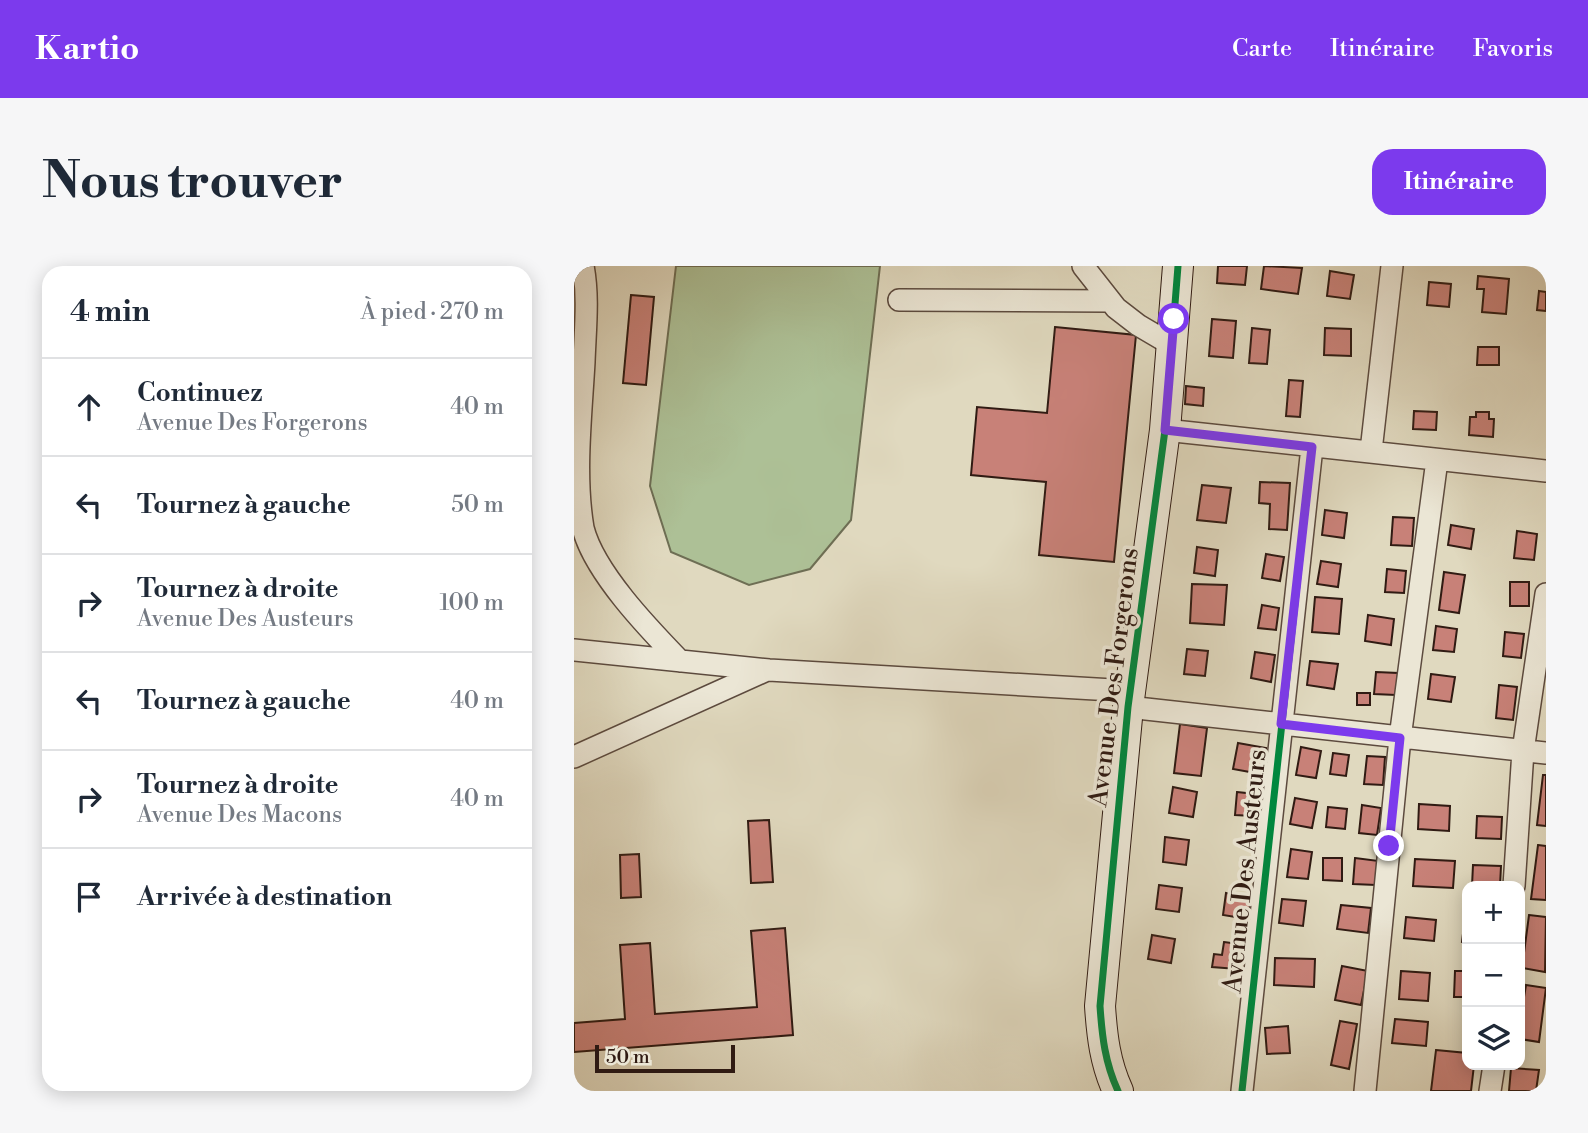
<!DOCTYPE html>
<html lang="fr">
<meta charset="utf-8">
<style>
:root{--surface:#fff;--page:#f6f6f7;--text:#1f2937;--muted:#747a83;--line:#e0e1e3;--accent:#7c3aed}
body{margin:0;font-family:"Libre Bodoni",serif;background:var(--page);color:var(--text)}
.controls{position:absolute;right:21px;bottom:21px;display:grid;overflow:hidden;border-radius:14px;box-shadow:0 4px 18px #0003}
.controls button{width:63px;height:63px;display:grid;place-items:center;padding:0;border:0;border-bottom:2px solid var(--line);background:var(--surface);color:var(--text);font:35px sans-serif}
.scale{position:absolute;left:21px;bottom:18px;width:140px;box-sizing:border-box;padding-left:7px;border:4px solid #301b13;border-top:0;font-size:19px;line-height:24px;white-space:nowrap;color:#301b13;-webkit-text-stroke:5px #ebe6d5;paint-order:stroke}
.stop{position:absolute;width:21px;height:21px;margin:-16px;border:5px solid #7c3aed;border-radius:50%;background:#fff}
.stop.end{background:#7c3aed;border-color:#fff;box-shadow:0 2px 7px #0008}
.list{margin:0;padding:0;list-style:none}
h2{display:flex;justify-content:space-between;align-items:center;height:91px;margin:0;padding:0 28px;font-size:30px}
h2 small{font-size:23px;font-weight:400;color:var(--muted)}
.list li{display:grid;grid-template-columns:46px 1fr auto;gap:21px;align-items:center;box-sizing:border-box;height:98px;padding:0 28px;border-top:2px solid var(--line)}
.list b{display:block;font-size:26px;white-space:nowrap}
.list p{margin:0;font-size:23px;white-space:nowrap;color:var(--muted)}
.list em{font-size:23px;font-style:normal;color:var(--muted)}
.icon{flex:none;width:38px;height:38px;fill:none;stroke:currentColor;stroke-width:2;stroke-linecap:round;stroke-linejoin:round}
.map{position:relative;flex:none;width:972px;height:825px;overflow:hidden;border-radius:21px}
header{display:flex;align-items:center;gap:42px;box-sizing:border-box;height:98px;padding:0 35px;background:var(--accent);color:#fff}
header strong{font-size:33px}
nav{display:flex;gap:38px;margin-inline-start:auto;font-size:24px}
.intro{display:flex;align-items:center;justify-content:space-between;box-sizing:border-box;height:168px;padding:0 42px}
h1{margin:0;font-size:49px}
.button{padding:18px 32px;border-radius:21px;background:var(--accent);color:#fff;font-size:24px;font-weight:700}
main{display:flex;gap:42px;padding:0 42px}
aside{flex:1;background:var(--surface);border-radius:21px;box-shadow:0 4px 18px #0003}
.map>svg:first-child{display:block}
</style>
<header>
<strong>Kartio</strong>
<nav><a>Carte</a><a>Itinéraire</a><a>Favoris</a></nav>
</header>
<div class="intro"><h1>Nous trouver</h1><a class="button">Itinéraire</a></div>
<main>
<aside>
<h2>4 min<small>À pied · 270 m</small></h2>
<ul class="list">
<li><svg class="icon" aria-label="ahead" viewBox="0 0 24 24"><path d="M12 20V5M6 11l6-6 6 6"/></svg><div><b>Continuez</b><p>Avenue Des Forgerons</p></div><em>40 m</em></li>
<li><svg class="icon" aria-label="left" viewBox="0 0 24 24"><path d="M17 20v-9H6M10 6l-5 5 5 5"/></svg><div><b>Tournez à gauche</b></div><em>50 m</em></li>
<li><svg class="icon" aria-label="right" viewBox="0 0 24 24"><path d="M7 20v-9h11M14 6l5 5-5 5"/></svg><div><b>Tournez à droite</b><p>Avenue Des Austeurs</p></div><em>100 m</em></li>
<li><svg class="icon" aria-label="left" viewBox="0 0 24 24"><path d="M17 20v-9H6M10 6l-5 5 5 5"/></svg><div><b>Tournez à gauche</b></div><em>40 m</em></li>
<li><svg class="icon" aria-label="right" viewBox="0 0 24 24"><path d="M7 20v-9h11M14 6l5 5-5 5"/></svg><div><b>Tournez à droite</b><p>Avenue Des Macons</p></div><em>40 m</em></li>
<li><svg class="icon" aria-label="arrive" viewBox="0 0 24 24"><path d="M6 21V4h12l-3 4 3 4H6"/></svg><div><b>Arrivée à destination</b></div></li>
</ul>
</aside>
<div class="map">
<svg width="972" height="825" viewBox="0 0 972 825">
<rect width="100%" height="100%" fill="#e0d9bf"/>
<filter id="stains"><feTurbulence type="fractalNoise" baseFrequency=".00286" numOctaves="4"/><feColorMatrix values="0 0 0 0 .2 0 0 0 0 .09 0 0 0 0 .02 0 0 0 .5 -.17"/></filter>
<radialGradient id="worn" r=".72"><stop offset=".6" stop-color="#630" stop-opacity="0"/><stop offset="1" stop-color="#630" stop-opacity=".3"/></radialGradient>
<path fill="#adc096" stroke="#6e6e54" stroke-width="2" d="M102 0H306L277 254 236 303 175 319 97 286 76 220Z"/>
<path fill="#c88178" stroke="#301b13" stroke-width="2" d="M644 0H673L671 19 643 17Z
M690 0 728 2 724 28 687 23Z
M756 5 780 9 776 33 753 30Z
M904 10 935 13 932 48 908 46 910 23H903Z
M855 16 877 18 875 41 853 39Z
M965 25 972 26V45L963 44Z
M57 29 80 31 72 119 49 117Z
M638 53 662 55 659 92 635 90Z
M481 61 562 69 540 296 465 289 472 216 397 209 403 141 473 147Z
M678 62 696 64 693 98 675 97Z
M751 62 777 63V90L750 89Z
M904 81H925V99H903Z
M715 114 729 115 726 151 712 150Z
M612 120 630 122 629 140 611 138Z
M840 145 863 146 862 164 839 163Z
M902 146H915V153H920L919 171 895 169 896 151H902Z
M686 216 716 217 713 264 695 263 696 238 685 237Z
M628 219 657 222 652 257 623 254Z
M751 244 773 247 770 272 748 269Z
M819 251 840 252 838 280 817 279Z
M877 259 900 263 897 283 874 279Z
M943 265 963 268 960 294 940 292Z
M623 281 644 284 641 310 620 307Z
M692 288 710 291 706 315 688 312Z
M747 295 767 298 764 321 743 318Z
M813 303 832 305 830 327 811 326Z
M870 306 891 309 885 347 865 344Z
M936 316H955V340H936Z
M618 318 653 319 650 359 616 357Z
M741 331 768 333 765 368 738 366Z
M688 339 705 342 702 364 684 362Z
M794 349 820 353 817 379 791 375Z
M862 360 883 363 880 386 859 384Z
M931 366 950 368 947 392 929 390Z
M613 383 634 385 631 410 610 408Z
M681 386 701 389 697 416 677 412Z
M736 395 764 398 760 423 733 419Z
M802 406 824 407 822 429 800 428Z
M857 408 881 411 877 436 854 433Z
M925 419 943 421 939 454 922 452Z
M783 427H796V439H783Z
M606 458 633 462 627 510 600 507Z
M664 477 692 482 687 508 659 503Z
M727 481 747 485 742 512 722 509Z
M759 487 775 489 772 510 756 508Z
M793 490 811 491 809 519 790 518Z
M969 509H972V560L963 559Z
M599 521 623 526 619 551 595 547Z
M663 526 681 528 679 550 661 549Z
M721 532 743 536 738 562 716 558Z
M845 538 876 540 875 565 844 563Z
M788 539 807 542 803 569 785 567Z
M754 541 773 543 771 563 752 561Z
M903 550 928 551 927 573 902 572Z
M195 554 199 616 177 617 174 555Z
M591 571 615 574 612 599 589 596Z
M964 579 972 580V634L957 633Z
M717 583 738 586 734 613 713 611Z
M65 588 67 631 47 632 46 589Z
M749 592H768V615L749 614Z
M781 592 805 595 802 619 779 618Z
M841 593 881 595 879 622 839 620Z
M899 599 927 600 926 620H898Z
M585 619 608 622 605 646 582 643Z
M652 627 677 632 674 653 649 649Z
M708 633 732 635 729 660 705 657Z
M767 639 797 642 794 667 763 663Z
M955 649 972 651 971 706 948 702Z
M832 651 862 654 860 675 830 672Z
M891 651H893V677L888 676Z
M211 662 219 769 0 786V757L51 753 46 679 76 677 81 748 183 741 177 665Z
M578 669 601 673 597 697 574 693Z
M650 676 665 678 663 703 638 701 640 688 648 689Z
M701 692 741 693 740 721 700 719Z
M768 700 794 705 787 739 761 734Z
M827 705 856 707 854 735 825 733Z
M881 705H893V731H880Z
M952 719 972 722 965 776 946 773V755Z
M821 753 854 756 852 780 818 777Z
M766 755 783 758 775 803 757 799Z
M714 760 716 787 693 788 691 762Z
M862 784 893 787V799H900L897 825H857Z
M937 802 965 804 962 825H935Z"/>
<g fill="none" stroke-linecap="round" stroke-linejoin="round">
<g stroke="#5c4a3e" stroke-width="24">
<path id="street" d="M9 0C15 31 11 65 10 96 7 150 0 209 9 262 20 306 74 362 106 395
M509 0 542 42 564 59 598 79
M325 34 536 35
M591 164 972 205
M797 185 818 0
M0 384 195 404 556 425
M554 441 972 487
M0 491 193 404
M940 620 949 485 972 328
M668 825 738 181
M791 825 826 472 863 194
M916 825 920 799"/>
</g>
<g stroke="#301b13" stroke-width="32">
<path id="secondary" d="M544 825C531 797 528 770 526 740L554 441 591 164 604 0"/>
</g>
<use href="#street" stroke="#ebe6d5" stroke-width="21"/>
<use href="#secondary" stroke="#ebe6d5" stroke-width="30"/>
<g stroke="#ebe6d5" stroke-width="11">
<path id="cycleway" d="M544 825C531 797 528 770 526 740L554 441 591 164 604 0
M668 825 738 181"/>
</g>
<use href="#cycleway" stroke="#00873e" stroke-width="7"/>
</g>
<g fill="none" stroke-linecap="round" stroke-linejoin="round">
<path stroke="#7c3aed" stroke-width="9" d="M600 53 591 164 738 181 707 458 826 472 815 580"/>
</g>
<g text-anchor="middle" stroke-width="7" stroke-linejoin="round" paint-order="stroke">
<g font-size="26" fill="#301b13" stroke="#ebe6d5">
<text transform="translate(539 411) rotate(-83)" y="9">Avenue Des Forgerons</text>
<text transform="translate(670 605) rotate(-84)" y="9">Avenue Des Austeurs</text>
</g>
</g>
<rect width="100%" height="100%" filter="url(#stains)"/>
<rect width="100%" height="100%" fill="url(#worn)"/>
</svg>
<div class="controls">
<button>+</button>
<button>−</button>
<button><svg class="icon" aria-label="layers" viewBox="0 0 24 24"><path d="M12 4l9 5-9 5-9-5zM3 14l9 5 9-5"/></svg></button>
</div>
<div class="scale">50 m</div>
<div class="stop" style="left:600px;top:53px"></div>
<div class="stop end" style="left:815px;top:580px"></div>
</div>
</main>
